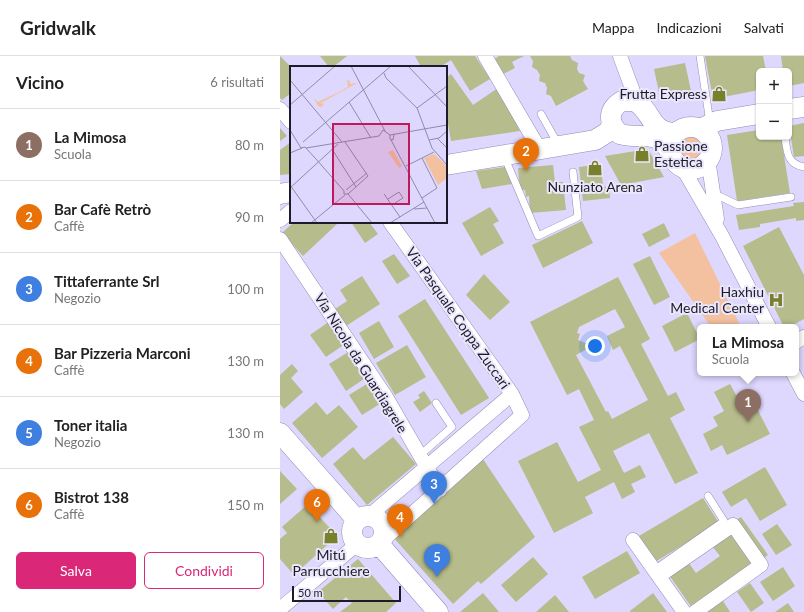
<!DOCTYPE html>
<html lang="it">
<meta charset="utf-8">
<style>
:root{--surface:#fff;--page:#f2f2f2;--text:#222;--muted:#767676;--line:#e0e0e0;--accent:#db2777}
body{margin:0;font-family:Lato,sans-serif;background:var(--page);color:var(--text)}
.controls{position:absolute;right:12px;top:12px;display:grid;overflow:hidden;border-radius:6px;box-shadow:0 1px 3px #0004}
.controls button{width:36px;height:36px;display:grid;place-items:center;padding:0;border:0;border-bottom:1px solid var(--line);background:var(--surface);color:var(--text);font:20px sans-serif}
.scale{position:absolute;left:12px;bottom:10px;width:109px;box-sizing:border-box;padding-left:4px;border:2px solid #1e1a2b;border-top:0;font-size:11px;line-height:14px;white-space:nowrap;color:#1e1a2b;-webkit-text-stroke:3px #ebe7fb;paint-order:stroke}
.you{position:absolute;left:315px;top:290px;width:14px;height:14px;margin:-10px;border:3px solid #fff;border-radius:50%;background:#1a73e8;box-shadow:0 0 0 6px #1a73e833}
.badge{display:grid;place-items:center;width:26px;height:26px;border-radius:50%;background:var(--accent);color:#fff;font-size:13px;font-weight:700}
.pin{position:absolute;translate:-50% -33px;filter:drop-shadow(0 1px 2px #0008)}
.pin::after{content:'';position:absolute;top:21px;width:14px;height:12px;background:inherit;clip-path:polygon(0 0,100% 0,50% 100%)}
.popup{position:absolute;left:417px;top:268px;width:102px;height:52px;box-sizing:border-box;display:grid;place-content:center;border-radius:6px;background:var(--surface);filter:drop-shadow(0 1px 3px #0005);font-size:13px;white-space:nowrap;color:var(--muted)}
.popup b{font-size:15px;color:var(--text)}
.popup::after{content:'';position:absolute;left:50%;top:100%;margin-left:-8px;border:8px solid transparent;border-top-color:var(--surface)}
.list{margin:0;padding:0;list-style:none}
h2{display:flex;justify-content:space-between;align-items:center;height:52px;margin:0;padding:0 16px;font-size:17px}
h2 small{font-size:13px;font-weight:400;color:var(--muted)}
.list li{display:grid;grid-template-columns:26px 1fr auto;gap:12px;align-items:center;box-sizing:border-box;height:72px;padding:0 16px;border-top:1px solid var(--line)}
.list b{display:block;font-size:15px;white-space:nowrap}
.list p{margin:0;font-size:13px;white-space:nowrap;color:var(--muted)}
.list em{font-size:13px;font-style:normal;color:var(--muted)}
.actions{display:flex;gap:8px;padding:12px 16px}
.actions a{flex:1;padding:9px 0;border:1px solid var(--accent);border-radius:6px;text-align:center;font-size:14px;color:var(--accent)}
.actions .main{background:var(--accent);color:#fff}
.map{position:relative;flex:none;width:524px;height:556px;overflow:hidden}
header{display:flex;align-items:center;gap:24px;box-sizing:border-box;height:56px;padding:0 20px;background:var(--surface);border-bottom:1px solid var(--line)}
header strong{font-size:19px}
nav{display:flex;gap:22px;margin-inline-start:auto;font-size:14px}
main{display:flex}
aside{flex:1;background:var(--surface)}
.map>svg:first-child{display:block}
</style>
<header>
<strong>Gridwalk</strong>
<nav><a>Mappa</a><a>Indicazioni</a><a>Salvati</a></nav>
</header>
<main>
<aside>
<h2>Vicino<small>6 risultati</small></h2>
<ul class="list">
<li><span class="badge" style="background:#8d6e63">1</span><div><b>La Mimosa</b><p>Scuola</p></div><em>80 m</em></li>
<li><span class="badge" style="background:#e8710a">2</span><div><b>Bar Cafè Retrò</b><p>Caffè</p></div><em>90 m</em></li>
<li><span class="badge" style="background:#3f7fe0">3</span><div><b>Tittaferrante Srl</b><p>Negozio</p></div><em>100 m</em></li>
<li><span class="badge" style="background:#e8710a">4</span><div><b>Bar Pizzeria Marconi</b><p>Caffè</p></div><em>130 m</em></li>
<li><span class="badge" style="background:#3f7fe0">5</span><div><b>Toner italia</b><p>Negozio</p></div><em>130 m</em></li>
<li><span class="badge" style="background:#e8710a">6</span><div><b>Bistrot 138</b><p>Caffè</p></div><em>150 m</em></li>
</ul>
<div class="actions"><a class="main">Salva</a><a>Condividi</a></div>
</aside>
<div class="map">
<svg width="524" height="556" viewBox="0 0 524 556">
<rect width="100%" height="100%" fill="#ded7fe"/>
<path fill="#f4c1a0" d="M397 92a14 14 0 1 1 28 0a14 14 0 1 1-28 0Z
M415 177 461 271H431L379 197Z"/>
<path fill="#b6bc8b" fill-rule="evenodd" d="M0 0 11 11V37L2 44 0 42Z
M40 0H67L53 11H49Z
M135 0H195L210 23 190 35 171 4 160 11H141Z
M219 0H244L232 6 235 12 221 19 213 4Z
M250 0H290L292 4 298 7 297 13 299 17 305 19 303 25 308 33 276 50 271 40 266 38 267 32 265 27 259 25 260 19 257 14 252 11 253 5Z
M425 0H483L486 15H479V34L433 43Z
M501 0H524V27L509 30V15H503Z
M405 7 411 35 380 41 374 13Z
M171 18 193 49 218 32 240 75 171 85 166 56V22Z
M524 67V100L514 101 509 70Z
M0 72 7 80 0 85Z
M479 74V81H501L510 137 457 145 447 79Z
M11 86V118L0 119V94Z
M368 93 384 121 341 129 325 100Z
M321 108 323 131 329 130 330 142 303 145 299 111Z
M273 109 275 126H283L286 154 250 157 249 140 246 141 245 134H240L238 112Z
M225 111 232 128 202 133 196 115Z
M524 146V164L516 165V162L480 168V171L459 174 456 159 514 150 513 147Z
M210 151 219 165 213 168 224 187 201 200 182 167Z
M302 165 313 187 263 212 252 189Z
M14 166H56L57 168 23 200 2 177Z
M71 166H89L98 178 85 187Z
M384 167 390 180 369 191 362 178Z
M499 171 524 219V263L509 271H504L463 190Z
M114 198 130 220 117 228 102 205Z
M370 200 390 241 374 249 353 208Z
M204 218 230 246 210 264 186 239Z
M82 220 100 248 66 270 55 253 67 245 60 234Z
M338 221 370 283 361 288 388 340 396 336 405 354 390 362 418 417 395 428 369 377 333 395 344 417 360 409 366 421 351 428 355 436 342 443 334 426 305 441 313 457 274 477 238 405 277 386 298 426 321 414 299 371 314 364 299 333 287 339 250 266ZM335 253 345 271 327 280 333 294 340 290 368 344 332 363 328 355 326 356 296 299 307 293 305 290 308 288 298 284 300 278 297 277 299 271Z
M145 243 209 342 181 359 118 260Z
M407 257 420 283 395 296 382 270Z
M50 265 65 288 46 301 30 279Z
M99 265 114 291 94 303 79 277Z
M127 289 146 321 115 339 96 307Z
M70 295 87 321 66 335 49 308Z
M12 308 18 315 11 322 23 336 4 353 0 348V319Z
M90 326 103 346 82 359 69 339Z
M450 328 456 339 467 333 490 378 447 399 442 389 431 395 423 378 438 370 433 361 444 355 434 336Z
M144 335 152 347 140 356 133 346 140 342 138 339Z
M36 346 47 359 59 349 78 371 42 402 12 367Z
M113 381 136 408 87 449 53 408 73 391 84 404Z
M201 400 255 481 201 528 198 525 173 548 112 480Z
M485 411 507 449 480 465 466 442 451 451 442 436Z
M0 415 17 433 0 448Z
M423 442 439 467 375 506 359 480Z
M28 448 57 480 14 519 0 503V483L7 477 2 471Z
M461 461 488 499 480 505 453 466Z
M497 468 512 489 496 499 482 478Z
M453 476 475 508 412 552 389 519 408 506 416 517 440 500 432 490Z
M347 495 360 517 315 543 302 521Z
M253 501 268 518 236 546 221 529Z
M78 503 116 547 106 556H60L72 547 66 541 53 553 38 536Z
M503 511 515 530 493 545 480 526Z
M470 527 484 547 471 556 457 536Z
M203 537 219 556H180Z
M373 537 387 556H350V555Z
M275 539 289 556H256Z
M443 545 450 556H426Z
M508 547 514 556H495Z"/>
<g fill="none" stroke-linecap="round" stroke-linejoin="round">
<g stroke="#948bb8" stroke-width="8">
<path id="lane" d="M420 0 430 67
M261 58 278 88
M505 81C507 96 507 108 524 111
M224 100 258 180 298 161 293 116
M431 141 439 140 458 149 511 141
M139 400 172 371 156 347
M374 514 444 465 428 440"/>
</g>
<g stroke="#948bb8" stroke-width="15">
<path id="street" d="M205 0 260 94
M340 0 357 46
M0 53 11 66
M428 103 437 163
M402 111 442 180 489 271
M0 164 11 155
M0 183 106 341 160 434
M516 286 524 281
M513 317 524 338
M89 460 232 338
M103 484 242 359 232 338 110 166
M353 484 404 556
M379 520 453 469 481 509 415 556
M0 553 76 489H79"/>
</g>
<g stroke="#948bb8" stroke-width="21">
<path id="secondary" d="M509 53 524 51
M390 92a21 21 0 1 1 42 0a21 21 0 1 1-42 0Z
M420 73 437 65 479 58
M390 95C374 72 362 84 340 78 328 68 327 54 342 45H354C373 53 368 77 396 77
M166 109 315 84 328 76 332 69
M0 138 11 136
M0 377 77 464
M72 476a16 16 0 1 1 32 0a16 16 0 1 1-32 0Z
M99 488 158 556"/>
</g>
<use href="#lane" stroke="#fff" stroke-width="7"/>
<use href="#street" stroke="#fff" stroke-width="14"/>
<use href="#secondary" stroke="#fff" stroke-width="20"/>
</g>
<defs>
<g id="shop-bare" transform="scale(1.2)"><path d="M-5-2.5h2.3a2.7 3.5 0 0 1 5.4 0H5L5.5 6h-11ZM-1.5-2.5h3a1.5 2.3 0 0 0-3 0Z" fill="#79802b" stroke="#ebe7fb" stroke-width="2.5" paint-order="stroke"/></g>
<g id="hospital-bare" transform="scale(1.2)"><path d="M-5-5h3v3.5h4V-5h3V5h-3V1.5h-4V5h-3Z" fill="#79802b" stroke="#ebe7fb" stroke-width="2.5" paint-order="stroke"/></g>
</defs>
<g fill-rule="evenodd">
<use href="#shop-bare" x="439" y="38"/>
<use href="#shop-bare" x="362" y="98"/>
<use href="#shop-bare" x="315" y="112"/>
<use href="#hospital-bare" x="496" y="244"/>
<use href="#shop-bare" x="51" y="480"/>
</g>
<g text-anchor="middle" stroke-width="4" stroke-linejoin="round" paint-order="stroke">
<g font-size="14" fill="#1e1a2b" stroke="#ebe7fb" text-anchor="end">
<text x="427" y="43">Frutta Express</text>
<text x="374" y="95" text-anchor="start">Passione<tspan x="374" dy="16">Estetica</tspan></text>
<text x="315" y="136" text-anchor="middle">Nunziato Arena</text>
<text x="484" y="241">Haxhiu<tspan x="484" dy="16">Medical Center</tspan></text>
<text x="51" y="504" text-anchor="middle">Mitú<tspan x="51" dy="16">Parrucchiere</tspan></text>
</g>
<g font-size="14" fill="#1e1a2b" stroke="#ebe7fb">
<text transform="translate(178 262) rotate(55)" y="5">Via Pasquale Coppa Zuccari</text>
<text transform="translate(81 307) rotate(58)" y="5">Via Nicola da Guardiagrele</text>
</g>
</g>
<g transform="translate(10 10)">
<rect width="157" height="157" fill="#ded7fe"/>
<path d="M57 14 60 15V18L67 17 29 38 34 37 32 41 28 40 24 32 28 36 47 27 58 21ZM103 84 112 100 109 102 98 86Z" fill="#f4c1a0"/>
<path d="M144 88 157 100V112L148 119 134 92Z" fill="#f4c1a0"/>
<path fill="none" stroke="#918baa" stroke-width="1" d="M61 0 95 65M118 0 157 41M94 7 96 12 127 42 142 82 157 99M0 14 52 76M59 36 81 72M0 39 45 0M127 42 157 20M0 64 11 82 15 81 26 93 54 125V128H58L82 157M100 69 157 59M100 69V73L103 74 104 68M148 73 157 82M101 74 145 157M139 74 149 72 157 65M13 76 101 0M55 76 78 110 58 128M16 82 89 70 93 64 100 69M42 83 66 121M0 87 12 82M132 92 147 122 132 132M116 100 144 86M0 119 27 157M0 122 48 78M56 124 77 107M94 128 110 151M98 133 109 126 113 132 102 139M124 143 137 142M21 157 55 129M100 157 134 136"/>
<path fill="#c2185b" fill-opacity="0.15" stroke="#c2185b" stroke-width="2" d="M43 58H119V138H43Z"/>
<rect width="157" height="157" fill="none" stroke="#1e1a2b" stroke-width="2"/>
</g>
</svg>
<div class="controls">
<button>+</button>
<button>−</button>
</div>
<div class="scale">50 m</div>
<div class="you"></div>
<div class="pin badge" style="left:468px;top:366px;background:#8d6e63">1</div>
<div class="popup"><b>La Mimosa</b>Scuola</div>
<div class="pin badge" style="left:246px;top:115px;background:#e8710a">2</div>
<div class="pin badge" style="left:154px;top:448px;background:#3f7fe0">3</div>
<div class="pin badge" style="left:120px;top:481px;background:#e8710a">4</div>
<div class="pin badge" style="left:157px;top:521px;background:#3f7fe0">5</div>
<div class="pin badge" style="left:37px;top:466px;background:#e8710a">6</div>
</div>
</main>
